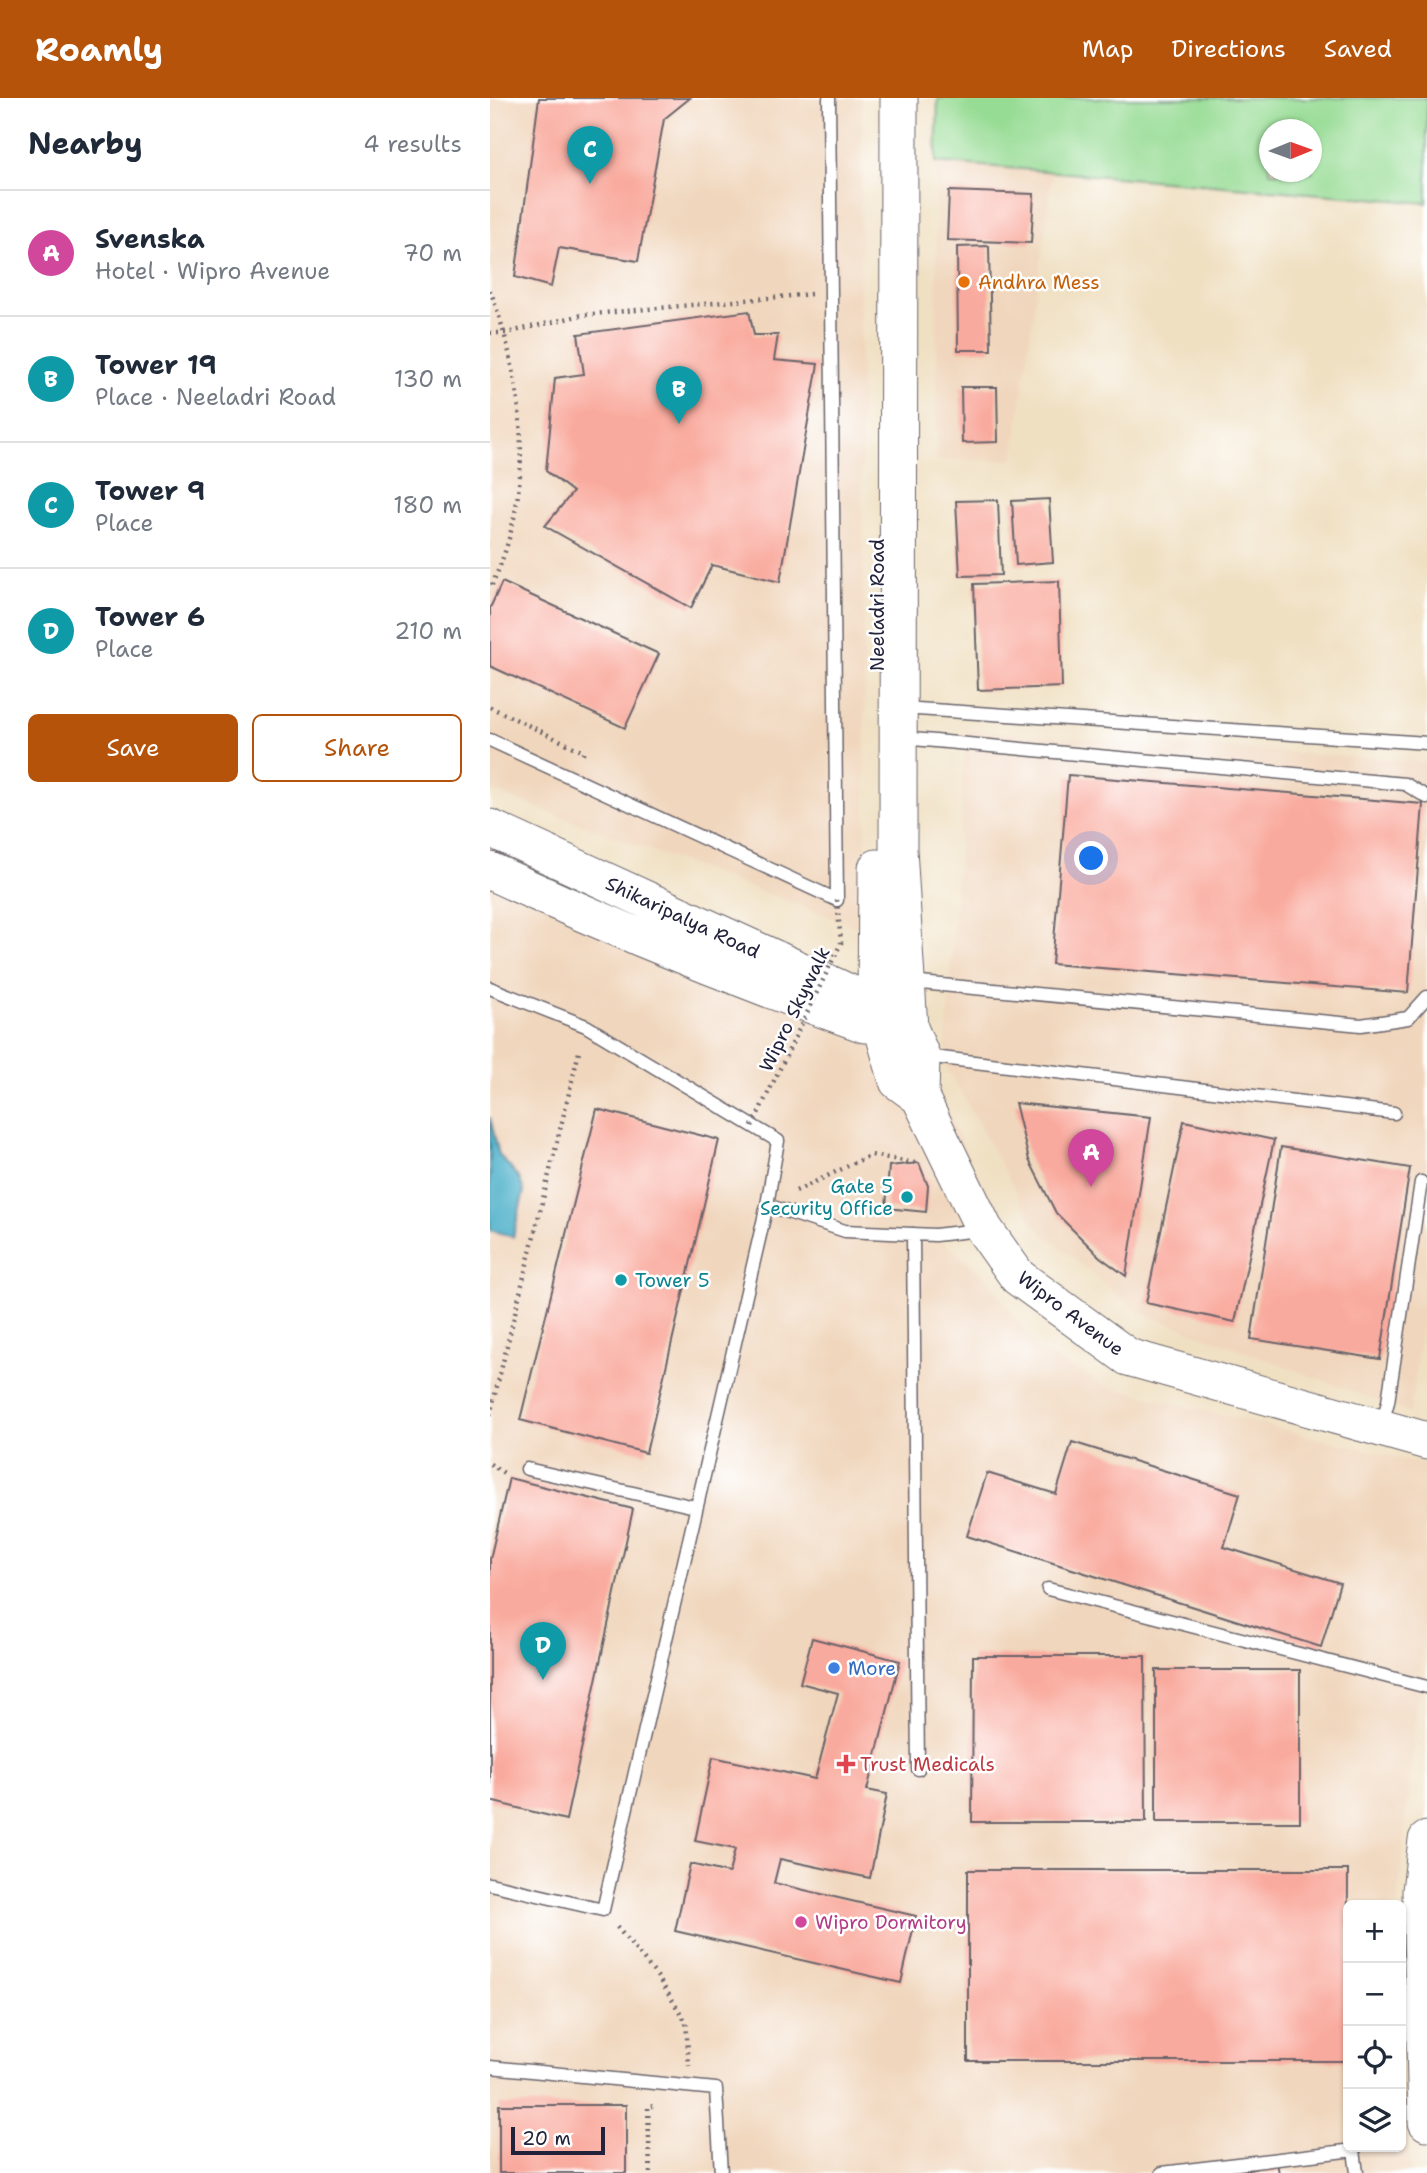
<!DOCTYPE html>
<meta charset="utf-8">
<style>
:root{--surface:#fff;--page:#f2f2f3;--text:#1f2937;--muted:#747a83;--line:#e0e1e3;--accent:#b45309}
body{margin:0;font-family:"Shantell Sans",sans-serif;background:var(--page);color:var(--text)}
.controls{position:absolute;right:21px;bottom:21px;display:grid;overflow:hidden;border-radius:10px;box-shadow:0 2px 5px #0004}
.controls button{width:63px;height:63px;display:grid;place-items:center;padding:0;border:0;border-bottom:2px solid var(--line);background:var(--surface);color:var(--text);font:35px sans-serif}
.compass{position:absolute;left:769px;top:21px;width:63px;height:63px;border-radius:50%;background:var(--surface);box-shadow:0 2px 5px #0004;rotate:89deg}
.scale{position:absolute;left:21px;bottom:18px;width:94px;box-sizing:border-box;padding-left:7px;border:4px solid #22223b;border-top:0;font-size:19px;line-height:24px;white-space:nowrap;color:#22223b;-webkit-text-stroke:5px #fff;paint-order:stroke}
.you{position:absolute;left:602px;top:761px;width:24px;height:24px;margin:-18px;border:5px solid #fff;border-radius:50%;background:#1a73e8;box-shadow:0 0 0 10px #1a73e833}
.badge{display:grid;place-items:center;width:46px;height:46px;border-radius:50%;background:var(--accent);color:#fff;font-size:23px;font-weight:700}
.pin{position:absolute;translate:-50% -58px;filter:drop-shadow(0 2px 4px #0008)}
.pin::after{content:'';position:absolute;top:37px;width:24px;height:21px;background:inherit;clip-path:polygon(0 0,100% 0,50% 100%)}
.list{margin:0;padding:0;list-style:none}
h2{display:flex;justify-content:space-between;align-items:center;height:91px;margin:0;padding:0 28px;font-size:30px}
h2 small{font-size:23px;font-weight:400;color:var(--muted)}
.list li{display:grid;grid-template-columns:46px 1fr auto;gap:21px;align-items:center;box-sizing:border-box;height:126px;padding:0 28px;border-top:2px solid var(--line)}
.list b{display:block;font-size:26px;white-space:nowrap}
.list p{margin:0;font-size:23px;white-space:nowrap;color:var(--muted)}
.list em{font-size:23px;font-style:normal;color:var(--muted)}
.actions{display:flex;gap:14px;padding:21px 28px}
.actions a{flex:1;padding:16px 0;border:2px solid var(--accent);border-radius:10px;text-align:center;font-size:24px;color:var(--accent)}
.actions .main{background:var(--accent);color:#fff}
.icon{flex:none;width:38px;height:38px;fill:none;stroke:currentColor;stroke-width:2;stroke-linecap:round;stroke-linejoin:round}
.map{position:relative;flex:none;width:937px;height:2075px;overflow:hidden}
header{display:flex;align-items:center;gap:42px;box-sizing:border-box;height:98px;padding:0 35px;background:var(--accent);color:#fff}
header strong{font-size:33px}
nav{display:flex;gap:38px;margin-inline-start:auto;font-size:24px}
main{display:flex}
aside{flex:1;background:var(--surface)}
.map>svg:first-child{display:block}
</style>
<header>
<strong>Roamly</strong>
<nav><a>Map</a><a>Directions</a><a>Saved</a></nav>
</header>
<main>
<aside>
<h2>Nearby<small>4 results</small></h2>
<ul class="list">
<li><span class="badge" style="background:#d1479c">A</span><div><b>Svenska</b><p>Hotel · Wipro Avenue</p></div><em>70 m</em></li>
<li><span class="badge" style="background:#0f9aa8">B</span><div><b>Tower 19</b><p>Place · Neeladri Road</p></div><em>130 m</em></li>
<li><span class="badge" style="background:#0f9aa8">C</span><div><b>Tower 9</b><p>Place</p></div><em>180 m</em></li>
<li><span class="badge" style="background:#0f9aa8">D</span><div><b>Tower 6</b><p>Place</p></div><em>210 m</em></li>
</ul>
<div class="actions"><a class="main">Save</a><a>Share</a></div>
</aside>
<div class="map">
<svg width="937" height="2075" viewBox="0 0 937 2075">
<rect width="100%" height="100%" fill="#fff"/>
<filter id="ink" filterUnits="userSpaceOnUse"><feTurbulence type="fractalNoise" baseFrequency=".0143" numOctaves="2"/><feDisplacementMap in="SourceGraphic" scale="14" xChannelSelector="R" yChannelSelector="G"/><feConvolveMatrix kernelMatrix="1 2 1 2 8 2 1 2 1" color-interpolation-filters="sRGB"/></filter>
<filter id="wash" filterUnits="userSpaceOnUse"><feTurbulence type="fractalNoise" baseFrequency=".00686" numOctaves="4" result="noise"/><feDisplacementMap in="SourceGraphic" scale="28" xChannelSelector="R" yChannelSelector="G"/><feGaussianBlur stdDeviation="1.57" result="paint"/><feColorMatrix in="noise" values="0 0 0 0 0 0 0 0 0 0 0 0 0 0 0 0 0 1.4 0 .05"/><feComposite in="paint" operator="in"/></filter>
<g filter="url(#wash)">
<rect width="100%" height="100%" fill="#f0e0c2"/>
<path fill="#f0d6bc" d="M0 0H372L370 187 377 833 0 692Z
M446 64 563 74 523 362H447Z
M476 632 937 664V1186L920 1315 647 1213 545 1128 455 966Z
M0 718 419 930 479 1060 510 1116 446 1138 495 1178 548 1252 615 1288 937 1367V1504L908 1807H858V2049H911V1962L921 2075H0Z"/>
<path fill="#97dc94" stroke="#5c7f68" stroke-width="2" fill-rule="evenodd" d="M448 0H937V105L446 64ZM780 32H822V74H780Z"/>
<path fill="#47adc7" stroke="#346881" stroke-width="2" d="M0 1019 9 1057 29 1080 34 1093 23 1139 0 1132Z"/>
<g id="blocks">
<path fill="#f9aa9e" d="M49 0H200L174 21 148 163 69 150 61 189 25 179Z
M459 93 544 96 541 145 457 142Z
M499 148 501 252H468L467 149Z
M259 213 264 237H288L284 262 328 266 290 484 222 467 201 510 55 428 83 394 56 373 65 280 94 276 88 236Z
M471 289H507L508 344 472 345Z
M559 401 563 464 526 467 522 403Z
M508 402 511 477 470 478 466 403Z
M569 483 572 589 488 592 484 486Z
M12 484 169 556 135 630 0 568V510Z
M578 677 933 706 918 895 562 866Z
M525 1005 661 1019 636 1178 610 1159 566 1115 539 1062Z
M107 1011 229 1042 156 1355 30 1322Z
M694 1023 784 1042 745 1224 656 1205Z
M791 1049 920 1070 890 1261 761 1241Z
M429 1065 438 1088 436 1114 396 1110 399 1068Z
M582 1344 750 1396 734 1449 850 1485 831 1549 477 1438 497 1375 566 1396Z
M19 1380 143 1411 76 1722 0 1703V1461Z
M322 1540 410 1563 377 1692 397 1696 380 1780 290 1761 284 1785 426 1818 411 1885 185 1833 200 1766 239 1775 245 1751 205 1743 223 1659 325 1681 348 1595 310 1585Z
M483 1558H655L656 1724H482Z
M666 1572H810V1724H666Z
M478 1772H858L857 1963H478Z
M9 2007H136V2075H9Z
M787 2065 789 2075H752V2074Z"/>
</g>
</g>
<g filter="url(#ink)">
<use href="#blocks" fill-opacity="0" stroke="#6a646a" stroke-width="2"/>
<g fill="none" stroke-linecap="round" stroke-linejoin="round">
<g stroke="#6a646a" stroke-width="15">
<path id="lane" d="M412 610 937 645
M412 640 915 686 937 699
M0 642 347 802 339 0
M420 884 871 927 918 920 937 899
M0 890 96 928 288 1043 277 1107 113 1812 0 1786
M435 958 904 1015
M277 1107 355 1133 445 1137 489 1132
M423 1136 428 1671
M891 1329 898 1304 931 1084
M37 1371 205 1409
M558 1491 937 1589
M0 1969 226 1991 231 2075
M672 2075 864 2052 867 2075"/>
</g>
<g stroke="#6a646a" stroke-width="39">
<path id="secondary" d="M409 0 408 751 419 930 431 958 430 999 494 1131 528 1179 638 1259 937 1343
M0 730 407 917
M387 770 386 908 408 983 430 999
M0 773C122 830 247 881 375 926
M937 1742 931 1793 937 2024"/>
</g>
<path stroke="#6a646a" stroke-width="4.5" stroke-dasharray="2 5" stroke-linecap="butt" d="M0 192C36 289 46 395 0 491
M0 235H16L92 217 322 196
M0 609 94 654 91 660
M306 1093 381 1057 425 1065
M0 1317 90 950
M0 1366 17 1377
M127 1829 167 1878 196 1924 199 1968
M160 2075 158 2009 163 2008"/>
<use href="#lane" stroke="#fff" stroke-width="12"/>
<use href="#secondary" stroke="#fff" stroke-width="37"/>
<path stroke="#6a646a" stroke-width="4.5" stroke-dasharray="2 5" stroke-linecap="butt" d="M262 1028 351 845 347 802"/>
</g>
</g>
<circle fill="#e8710a" stroke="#fff" stroke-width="2.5" cx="474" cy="184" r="7"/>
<g fill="#0f9aa8" stroke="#fff" stroke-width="2.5">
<circle cx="417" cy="1099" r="7"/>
<circle cx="131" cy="1182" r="7"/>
</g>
<circle fill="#3f7fe0" stroke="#fff" stroke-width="2.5" cx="344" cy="1570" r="7"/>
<path fill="#e0444e" stroke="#fff" stroke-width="2.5" d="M352.5 1655.5h7v7h7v7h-7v7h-7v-7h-7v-7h7z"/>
<circle fill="#d1479c" stroke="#fff" stroke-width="2.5" cx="311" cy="1824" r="7"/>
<g text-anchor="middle" stroke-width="5" stroke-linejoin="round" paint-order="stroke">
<g font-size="19" fill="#c56008" stroke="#fff" text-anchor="start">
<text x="488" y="191">Andhra Mess</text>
</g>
<g font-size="19" fill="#22223b" stroke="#fff">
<text transform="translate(387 507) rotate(-90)" y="7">Neeladri Road</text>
<text transform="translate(193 819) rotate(25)" y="7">Shikaripalya Road</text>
<text transform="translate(304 911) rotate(-64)" y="7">Wipro Skywalk</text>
<text transform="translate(581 1215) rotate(37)" y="7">Wipro Avenue</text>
</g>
<g font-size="19" fill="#0d838f" stroke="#fff" text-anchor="end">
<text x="403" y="1095">Gate 5<tspan x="403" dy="22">Security Office</tspan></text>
<text x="145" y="1189" text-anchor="start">Tower 5</text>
</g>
<g font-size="19" fill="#366cbe" stroke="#fff" text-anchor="start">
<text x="358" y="1577">More</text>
</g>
<g font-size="19" fill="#be3a42" stroke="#fff" text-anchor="start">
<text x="370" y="1673">Trust Medicals</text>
</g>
<g font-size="19" fill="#b23c85" stroke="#fff" text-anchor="start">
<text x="325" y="1831">Wipro Dormitory</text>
</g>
</g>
</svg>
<div class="controls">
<button>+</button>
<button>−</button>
<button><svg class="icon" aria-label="locate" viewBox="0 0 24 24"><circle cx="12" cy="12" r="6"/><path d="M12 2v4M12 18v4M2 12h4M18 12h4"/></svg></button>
<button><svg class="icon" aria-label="layers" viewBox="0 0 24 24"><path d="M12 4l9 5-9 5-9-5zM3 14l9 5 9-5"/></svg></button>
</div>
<svg class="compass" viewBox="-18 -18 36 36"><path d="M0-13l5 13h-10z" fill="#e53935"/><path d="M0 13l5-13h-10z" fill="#747a83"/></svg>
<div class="scale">20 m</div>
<div class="you"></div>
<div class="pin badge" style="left:601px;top:1089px;background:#d1479c">A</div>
<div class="pin badge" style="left:189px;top:326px;background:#0f9aa8">B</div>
<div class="pin badge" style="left:100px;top:86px;background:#0f9aa8">C</div>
<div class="pin badge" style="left:53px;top:1582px;background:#0f9aa8">D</div>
</div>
</main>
